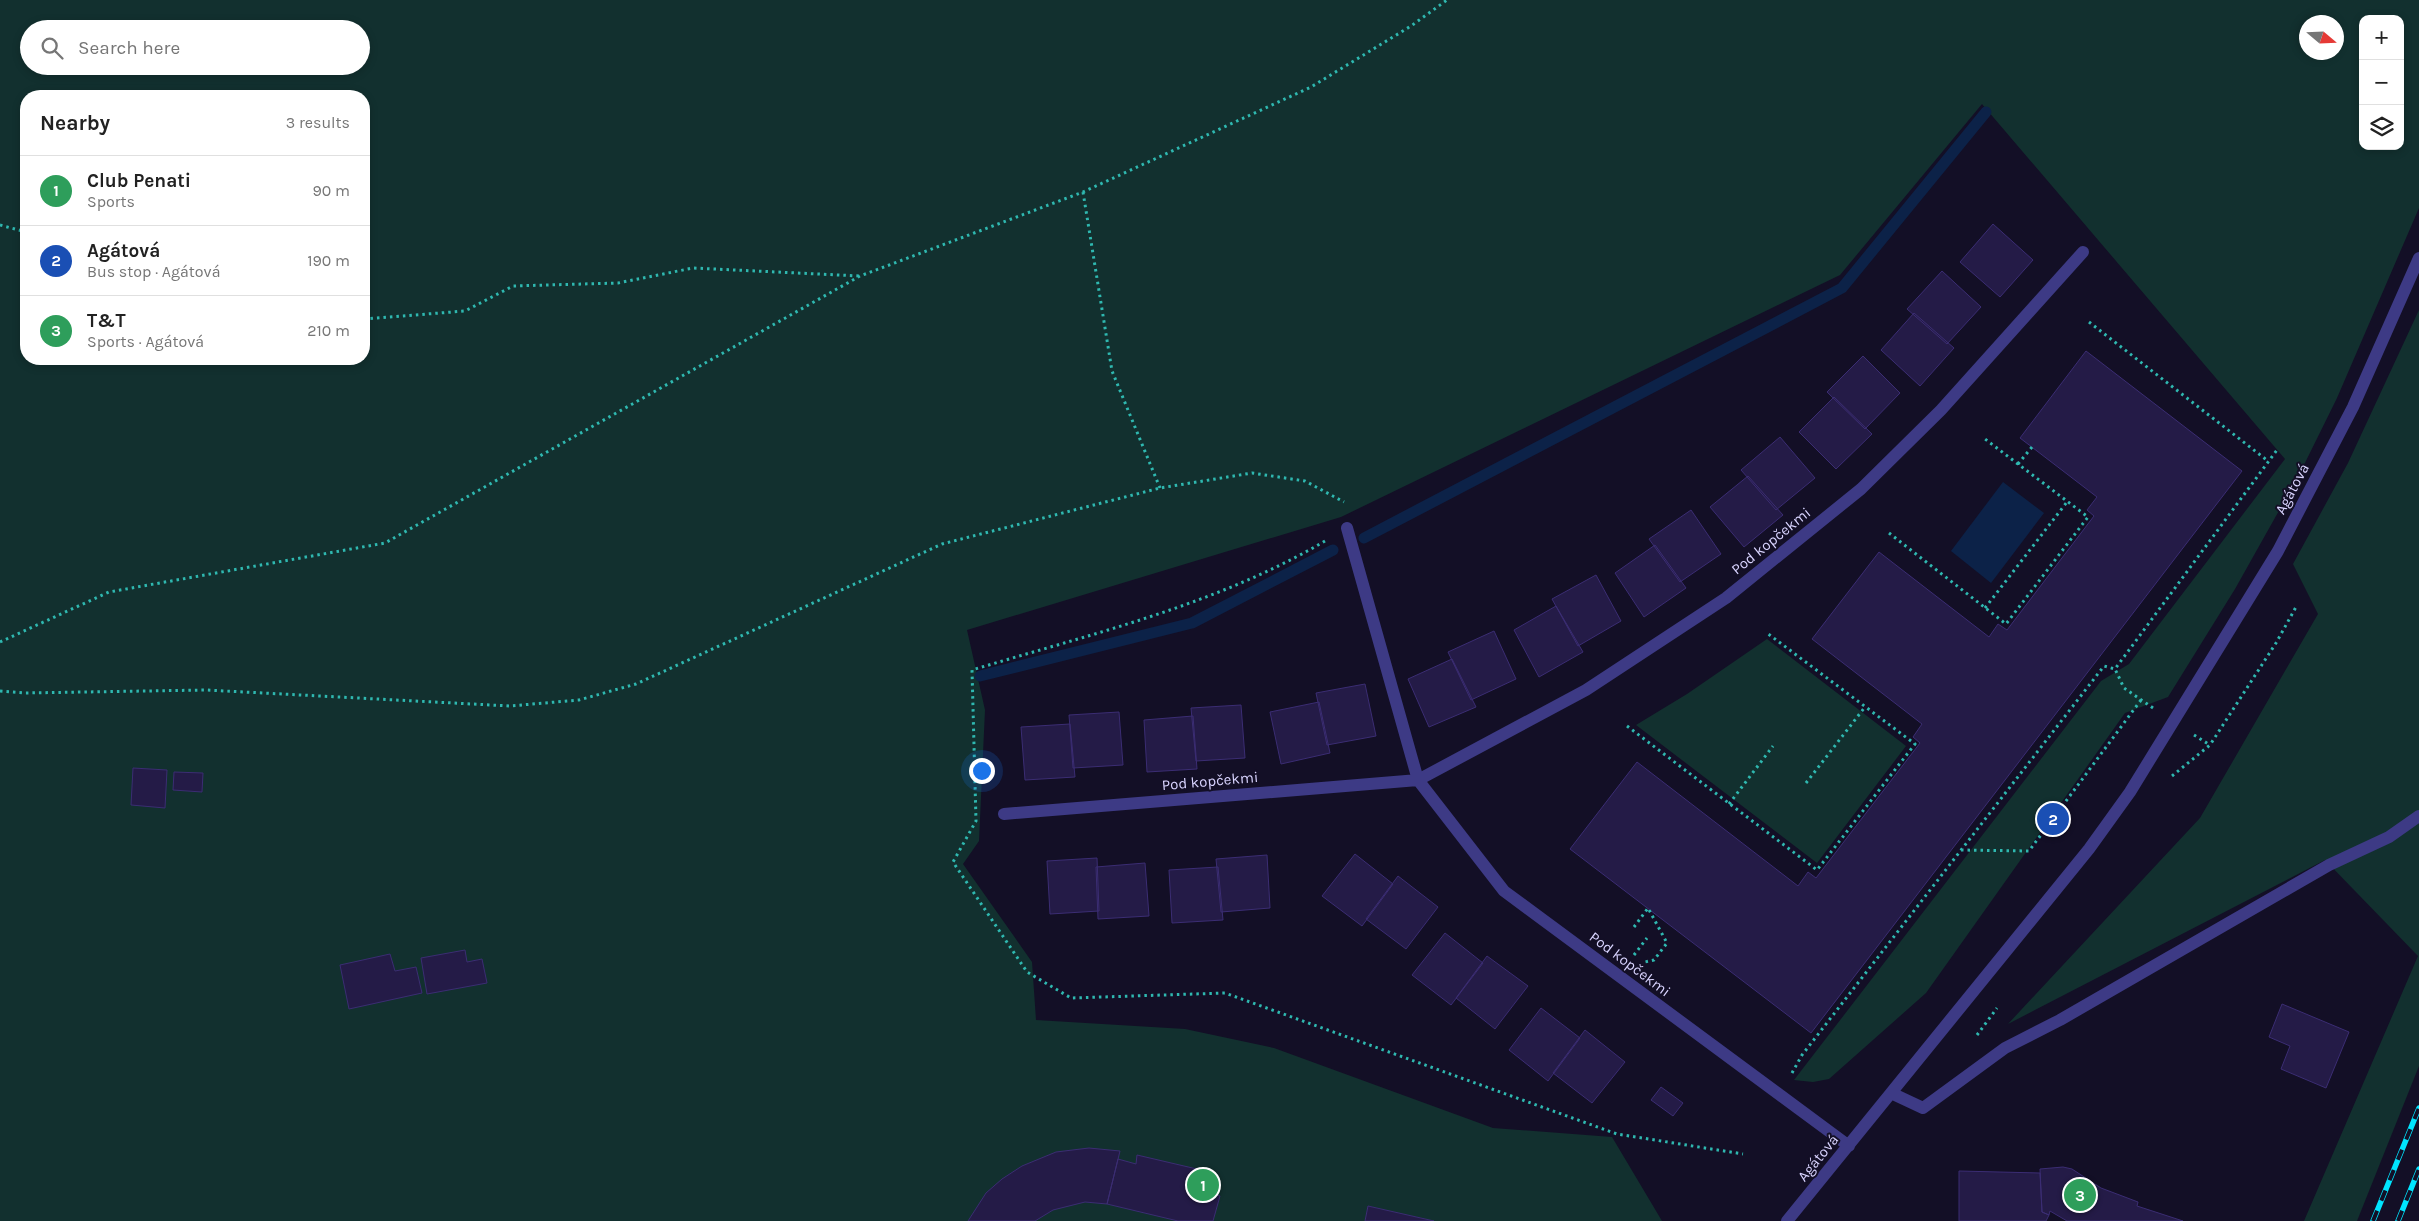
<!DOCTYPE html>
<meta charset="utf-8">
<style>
:root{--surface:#fff;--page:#f2f2f2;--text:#222;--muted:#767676;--line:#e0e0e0;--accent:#137a85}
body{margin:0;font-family:Karla,sans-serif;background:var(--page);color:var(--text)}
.controls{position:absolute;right:15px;top:15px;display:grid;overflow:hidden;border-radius:10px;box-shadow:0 2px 8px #0003}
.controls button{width:45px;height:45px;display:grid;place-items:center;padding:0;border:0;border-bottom:1px solid var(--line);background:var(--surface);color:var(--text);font:25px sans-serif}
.compass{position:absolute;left:2299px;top:15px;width:45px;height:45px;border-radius:50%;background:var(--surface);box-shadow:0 2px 8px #0003;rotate:109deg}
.you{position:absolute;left:981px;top:770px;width:18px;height:18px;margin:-12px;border:4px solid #fff;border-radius:50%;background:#1a73e8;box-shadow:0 0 0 8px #1a73e833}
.badge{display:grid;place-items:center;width:32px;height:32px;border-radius:50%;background:var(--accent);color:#fff;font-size:16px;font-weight:700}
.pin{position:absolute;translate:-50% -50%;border:2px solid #fff;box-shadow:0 1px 5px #0006}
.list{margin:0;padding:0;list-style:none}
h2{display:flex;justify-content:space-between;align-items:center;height:65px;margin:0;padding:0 20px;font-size:21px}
h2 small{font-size:16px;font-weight:400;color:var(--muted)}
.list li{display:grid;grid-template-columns:32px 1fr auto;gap:15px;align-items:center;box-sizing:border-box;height:70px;padding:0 20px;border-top:1px solid var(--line)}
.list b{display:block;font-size:19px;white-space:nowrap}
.list p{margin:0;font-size:16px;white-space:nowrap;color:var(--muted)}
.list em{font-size:16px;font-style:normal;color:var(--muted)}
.icon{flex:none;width:28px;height:28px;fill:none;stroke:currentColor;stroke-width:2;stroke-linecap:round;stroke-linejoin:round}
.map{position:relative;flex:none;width:2419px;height:1221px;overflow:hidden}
.search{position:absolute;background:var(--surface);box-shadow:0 2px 8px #0003;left:20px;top:20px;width:350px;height:55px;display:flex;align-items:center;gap:12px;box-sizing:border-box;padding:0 18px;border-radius:28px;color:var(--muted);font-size:19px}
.panel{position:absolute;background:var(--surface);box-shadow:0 2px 8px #0003;left:20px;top:90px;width:350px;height:275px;border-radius:20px}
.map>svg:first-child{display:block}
</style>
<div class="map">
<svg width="2419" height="1221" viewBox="0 0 2419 1221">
<rect width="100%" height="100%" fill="#130f26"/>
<path fill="#12302f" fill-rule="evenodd" d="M0 0H2419V208L2337 398 2299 475 2235 589 2168 697 2125 713 1926 993 1829 1079 1813 1082 1794 1080 2101 681 2129 664 2285 459 1982 104 1840 275 1341 517 967 630 985 710 979 841 963 864 1032 962 1036 1020 1185 1029 1274 1048 1493 1128 1612 1137 1662 1221H0ZM2363 19H2400V146H2363ZM2306 22H2336V52H2306ZM29 29H361V66H29ZM26 96H364V359H26Z
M2419 310V1066L2357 1221H2304L2418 956 2325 860 2008 1024 2200 818 2318 614 2293 564 2348 463Z
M1767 639 1906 746 1817 863 1636 725 1687 694Z"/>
<path fill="#0c2248" d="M2003 482 2044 513 1991 583 1951 551Z"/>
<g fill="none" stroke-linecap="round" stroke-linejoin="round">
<path stroke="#0c2248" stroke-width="11" d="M1364 538 1842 288 1986 112
M980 676 1192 623 1333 550"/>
</g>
<path fill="#241b47" stroke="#3b2d73" d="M1993 224 2033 260 2000 297 1960 262Z
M1942 271 1981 307 1947 344 1907 309Z
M1914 313 1954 348 1920 386 1881 350Z
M2086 351 2242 471 1811 1033 1570 849 1637 762 1798 886 1808 872 1816 878 1920 743 1913 737 1922 724 1812 639 1879 552 1989 637 1998 624 2007 630 2094 516 2087 510 2097 497 2020 438Z
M1863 356 1900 393 1865 429 1827 392Z
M1834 397 1872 434 1836 469 1799 432Z
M1780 437 1815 478 1776 510 1741 470Z
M1748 476 1783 515 1744 547 1710 507Z
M1691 510 1721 554 1680 582 1649 539Z
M1655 545 1686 588 1644 617 1615 573Z
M1596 575 1621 621 1578 646 1552 599Z
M1556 606 1583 652 1539 677 1514 630Z
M1494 631 1516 679 1471 700 1448 652Z
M1452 659 1476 707 1429 727 1408 679Z
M1365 684 1376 736 1327 745 1316 693Z
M1319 702 1330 753 1281 764 1270 712Z
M1241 705 1245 758 1196 761 1191 708Z
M1119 712 1123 765 1073 768 1069 715Z
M1193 716 1197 769 1147 772 1144 720Z
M1070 724 1075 777 1025 780 1021 727Z
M133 768 167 770 165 808 131 805Z
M174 772 203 773 202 792 173 790Z
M1355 854 1393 884 1362 926 1322 896Z
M1267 855 1270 908 1221 912 1216 859Z
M1097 858 1099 911 1050 914 1047 861Z
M1145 863 1149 916 1098 919 1096 867Z
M1218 867 1223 920 1172 923 1169 870Z
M1398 876 1438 907 1406 949 1366 919Z
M1445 933 1483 963 1451 1005 1412 975Z
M465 950 467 962 482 959 487 983 427 994 421 958Z
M390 954 395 971 416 967 422 993 349 1009 340 965Z
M1487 956 1528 986 1495 1029 1456 998Z
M2282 1004 2349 1032 2326 1088 2281 1069 2290 1046 2269 1037Z
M1541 1008 1580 1038 1548 1081 1509 1050Z
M1585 1030 1625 1062 1592 1103 1553 1073Z
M1661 1087 1683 1103 1673 1116 1651 1100Z
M1089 1148 1120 1151 1107 1204 1085 1202 1053 1210 1035 1221H968L986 1193 1002 1179 1022 1166 1056 1152Z
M1137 1155 1214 1173 1209 1193 1220 1196 1213 1221H1178L1107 1204 1118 1159 1136 1164Z
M2063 1167 2072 1169 2101 1188 2138 1202 2137 1206 2183 1221H2067L2050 1211 2049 1215 2042 1212 2040 1169Z
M1959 1171 2040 1173 2042 1212 2049 1215 2046 1221H1959Z
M1368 1206 1434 1221H1365Z"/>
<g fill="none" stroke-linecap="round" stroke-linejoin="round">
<path stroke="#2fb8b0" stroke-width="3" stroke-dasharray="2.5 4" stroke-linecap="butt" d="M1083 192 1112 371 1160 488
M0 225 26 232
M364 319 465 311 513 286 618 283 693 268 859 276
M2089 322 2268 461
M2018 464 2032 447
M1889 533 2006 624 2088 517 1985 439
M1325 541C1216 605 1091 634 972 670L976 821 953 862 1027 972 1071 998 1225 993 1617 1134 1743 1154
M1985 608 2067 502
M0 642 109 592 385 543 860 276 1083 192 1311 87 1411 26 1447 0
M0 691 24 693 206 690 510 706 579 700 636 684 942 544 1160 488 1252 473 1305 481 1344 502
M2153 708 2124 688 2115 669 2277 450
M1627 726 1817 870 1915 744 1767 633
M2194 735 2210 745
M2172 776 2210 745 2276 643 2296 607
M1806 783 1865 707
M1729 804 1773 746
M1961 850 2029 851 2141 700
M1634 927 1648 908 1667 943 1654 960 1645 962
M1634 955 1647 938
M1977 1035 1997 1008
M1792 1073 1802 1055 2104 666 2115 669"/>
<path stroke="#3d3a85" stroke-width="12" d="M1347 528 1418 780 1504 891 1849 1146
M1004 814 1418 780 1586 690 1726 598 1861 489 1941 410 2083 252
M1891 1093 1923 1108 2005 1048 2060 1020 2329 865 2389 837 2419 816
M1787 1221 2089 849 2130 792 2278 551 2353 407 2419 258"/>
<g stroke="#00e5ff" stroke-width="5.5">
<path id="rail" d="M2373 1221 2419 1108
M2398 1221 2419 1169"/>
</g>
<use href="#rail" stroke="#130f26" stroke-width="4" stroke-dasharray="11" stroke-linecap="butt"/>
</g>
<g text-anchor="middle" stroke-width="4" stroke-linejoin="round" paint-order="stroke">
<g font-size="15" fill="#d9d4ff" stroke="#130f26">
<text transform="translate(2292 489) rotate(-62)" y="5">Agátová</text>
<text transform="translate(1771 541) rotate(-39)" y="5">Pod kopčekmi</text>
<text transform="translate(1210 781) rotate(-5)" y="5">Pod kopčekmi</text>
<text transform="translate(1630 964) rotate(37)" y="5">Pod kopčekmi</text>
<text transform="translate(1818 1158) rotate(-51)" y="5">Agátová</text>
</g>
</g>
</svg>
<div class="controls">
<button>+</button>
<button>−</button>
<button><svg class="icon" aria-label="layers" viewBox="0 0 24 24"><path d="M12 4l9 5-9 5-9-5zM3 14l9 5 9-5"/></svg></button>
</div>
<svg class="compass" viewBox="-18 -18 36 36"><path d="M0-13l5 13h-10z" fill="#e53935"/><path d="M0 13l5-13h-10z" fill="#767676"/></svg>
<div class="you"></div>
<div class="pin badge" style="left:1203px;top:1185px;background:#2e9e5b">1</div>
<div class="pin badge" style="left:2053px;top:819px;background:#1a4fb4">2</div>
<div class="pin badge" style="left:2080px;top:1195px;background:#2e9e5b">3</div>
<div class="search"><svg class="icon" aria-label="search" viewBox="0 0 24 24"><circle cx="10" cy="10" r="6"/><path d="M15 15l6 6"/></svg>Search here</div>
<section class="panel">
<h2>Nearby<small>3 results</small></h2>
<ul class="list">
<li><span class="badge" style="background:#2e9e5b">1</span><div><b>Club Penati</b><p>Sports</p></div><em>90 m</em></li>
<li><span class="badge" style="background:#1a4fb4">2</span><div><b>Agátová</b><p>Bus stop · Agátová</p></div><em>190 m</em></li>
<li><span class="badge" style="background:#2e9e5b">3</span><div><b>T&amp;T</b><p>Sports · Agátová</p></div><em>210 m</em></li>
</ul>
</section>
</div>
